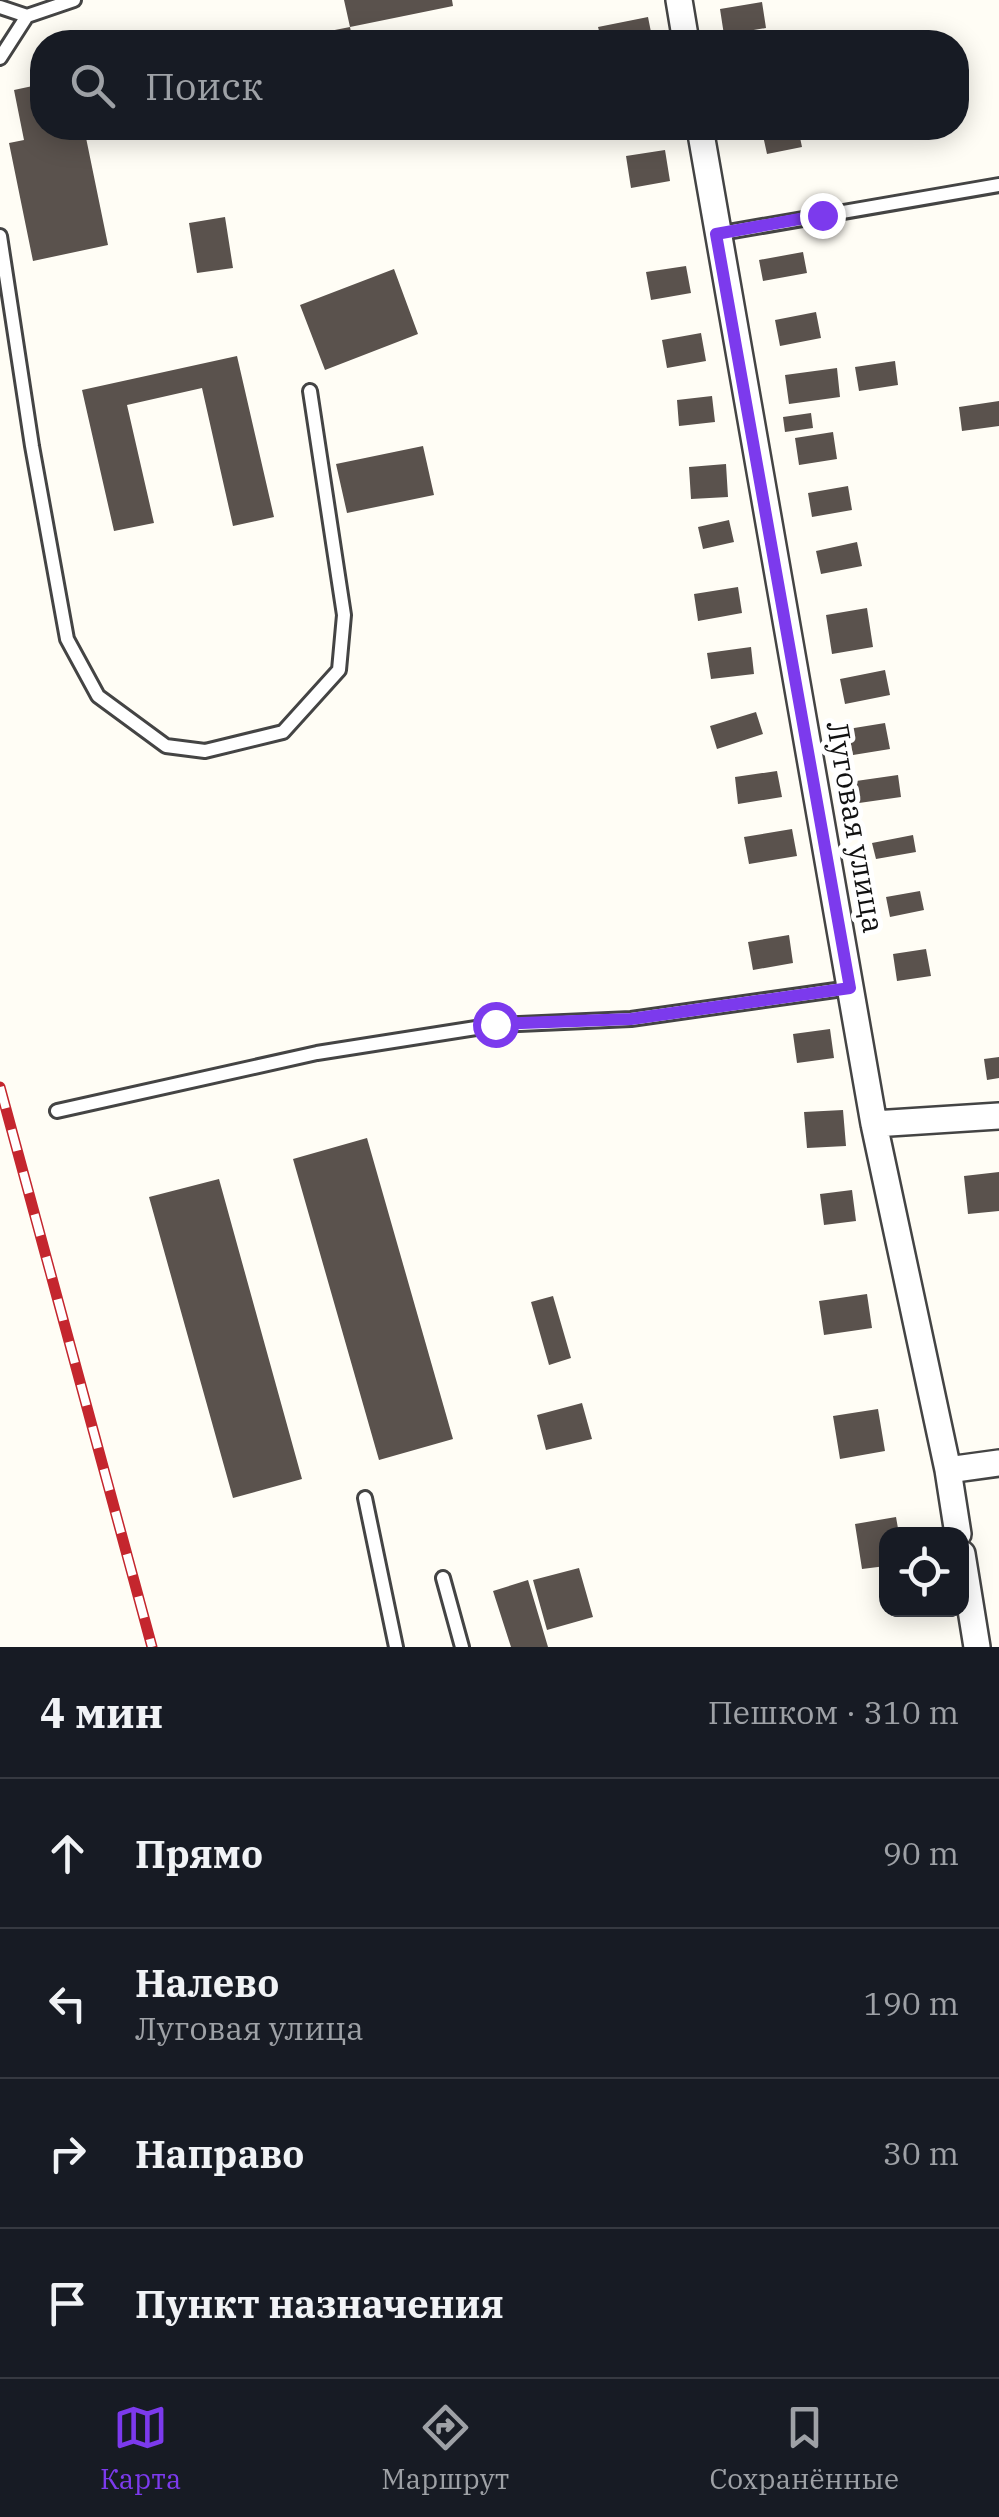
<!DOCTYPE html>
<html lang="ru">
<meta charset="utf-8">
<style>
:root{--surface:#171b24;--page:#20242c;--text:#f1f3f6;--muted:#9ea1a6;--line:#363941;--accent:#7c3aed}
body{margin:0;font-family:"IBM Plex Serif",serif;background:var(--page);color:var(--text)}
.controls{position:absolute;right:30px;bottom:30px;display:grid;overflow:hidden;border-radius:20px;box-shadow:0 5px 25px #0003}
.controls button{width:90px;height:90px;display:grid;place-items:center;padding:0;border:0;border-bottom:2px solid var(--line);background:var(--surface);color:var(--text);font:50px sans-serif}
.stop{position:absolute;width:30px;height:30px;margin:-22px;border:8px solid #7c3aed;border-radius:50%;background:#fff}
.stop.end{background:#7c3aed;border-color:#fff;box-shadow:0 2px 10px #0008}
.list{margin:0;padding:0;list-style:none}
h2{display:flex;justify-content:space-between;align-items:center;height:130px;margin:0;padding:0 40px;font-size:42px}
h2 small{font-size:32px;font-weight:400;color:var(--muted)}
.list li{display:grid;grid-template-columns:65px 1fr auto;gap:30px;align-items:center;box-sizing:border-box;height:150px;padding:0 40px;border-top:2px solid var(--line)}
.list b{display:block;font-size:38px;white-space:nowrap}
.list p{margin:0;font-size:32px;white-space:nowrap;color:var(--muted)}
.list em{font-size:32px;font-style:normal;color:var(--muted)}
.icon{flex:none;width:55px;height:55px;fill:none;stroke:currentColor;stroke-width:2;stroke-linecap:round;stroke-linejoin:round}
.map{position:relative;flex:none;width:999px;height:1647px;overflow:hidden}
.search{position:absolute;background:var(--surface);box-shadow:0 5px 25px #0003;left:30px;right:30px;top:30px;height:110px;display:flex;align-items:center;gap:25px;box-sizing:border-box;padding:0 35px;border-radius:40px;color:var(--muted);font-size:38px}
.sheet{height:730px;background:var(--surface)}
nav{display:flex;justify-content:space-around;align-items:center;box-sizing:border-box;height:140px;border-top:2px solid var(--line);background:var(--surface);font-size:28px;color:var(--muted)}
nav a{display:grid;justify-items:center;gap:5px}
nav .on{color:var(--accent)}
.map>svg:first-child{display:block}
</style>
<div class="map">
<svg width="999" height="1647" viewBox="0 0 999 1647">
<rect width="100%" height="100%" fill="#fffdf5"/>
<path fill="#5a524d" d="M344 0H452L453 6 350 27Z
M762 2 766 28 724 35 720 9Z
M648 17 653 42H602L598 27Z
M350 27 353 42H279V41Z
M42 84V128H84L108 245 33 261 9 143 24 140 14 90Z
M779 128H798L802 147 767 154 762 131Z
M665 150 670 181 631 188 626 156Z
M225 217 233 268 197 273 189 223Z
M803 252 807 273 763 281 759 260Z
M686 266 691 293 651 300 646 272Z
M394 269 418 334 325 370 300 305Z
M816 312 821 338 780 346 775 320Z
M701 333 706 361 667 368 662 340Z
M237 356 274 517 233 526 202 388 127 405 154 523 114 531 82 390Z
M895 361 898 385 859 391 855 367Z
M837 368 840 397 789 404 785 375Z
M712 396 715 422 679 426 677 400Z
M999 401V426L962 431 959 407Z
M811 413 813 428 785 432 783 417Z
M833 432 837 459 799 465 795 438Z
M423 446 434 495 347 513 336 464Z
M726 464 728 497 691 499 689 467Z
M848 486 852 510 812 517 808 493Z
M729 520 734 542 703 549 698 527Z
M857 542 862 566 821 574 816 551Z
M738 587 742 613 698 621 694 594Z
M867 608 873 647 832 654 826 615Z
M751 647 754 674 711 679 707 653Z
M885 670 890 695 845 704 840 679Z
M756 712 763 734 717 749 710 726Z
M885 723 890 749 853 755 848 729Z
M777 771 782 797 738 804 735 777Z
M898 775 901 797 859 803 856 781Z
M792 829 797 856 749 864 744 837Z
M913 835 916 852 876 859 872 843Z
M920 891 924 910 890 917 886 897Z
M789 935 793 963 753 970 748 942Z
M926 949 931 976 897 981 893 954Z
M830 1029 834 1058 797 1063 793 1034Z
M999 1057V1078L987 1080 984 1059Z
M843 1110 846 1146 807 1148 804 1112Z
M367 1138 453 1439 379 1460 293 1159Z
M999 1172V1211L968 1214 964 1176Z
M219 1179 302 1479 233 1498 149 1197Z
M852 1190 856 1221 824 1225 820 1194Z
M867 1294 872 1328 824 1335 819 1301Z
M553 1296 571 1358 549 1365 531 1302Z
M582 1403 592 1439 546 1450 537 1415Z
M878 1409 885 1451 840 1459 833 1416Z
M896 1517 899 1534H886V1566L862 1569 855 1524Z
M579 1568 593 1617 547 1630 533 1580Z
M528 1580 548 1647H511L493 1591Z"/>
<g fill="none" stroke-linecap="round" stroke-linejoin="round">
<g stroke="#444" stroke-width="18">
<path id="lane" d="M0 7 27 16 74 0
M0 58 27 16
M716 234 999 185
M0 236 32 446 67 639 98 696 166 746 205 751 283 732 339 670 344 615 310 391
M57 1111 317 1053 495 1025 631 1019 850 988
M365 1498 396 1647
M443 1578 462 1647"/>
</g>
<g stroke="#444" stroke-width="30">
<path id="street" d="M679 0 686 42
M700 128 874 1124 948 1470 958 1534
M874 1124 999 1116
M948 1470 999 1463
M962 1554 977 1647"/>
</g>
<use href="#lane" stroke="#fff" stroke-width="12"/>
<use href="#street" stroke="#fff" stroke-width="25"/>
<g stroke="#c4262e" stroke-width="11">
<path id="rail" d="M0 1087 152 1647"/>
</g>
<use href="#rail" stroke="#fff" stroke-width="8" stroke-dasharray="22" stroke-linecap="butt"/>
</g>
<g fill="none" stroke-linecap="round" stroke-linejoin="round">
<path stroke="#7c3aed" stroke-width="12" d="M495 1024 631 1019 850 988 716 234 822 215"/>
</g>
<g text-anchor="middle" stroke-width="10" stroke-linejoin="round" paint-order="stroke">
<g font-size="30" fill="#111" stroke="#fff">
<text transform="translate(855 827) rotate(80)" y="10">Луговая улица</text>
</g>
</g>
</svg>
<div class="controls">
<button><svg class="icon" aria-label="locate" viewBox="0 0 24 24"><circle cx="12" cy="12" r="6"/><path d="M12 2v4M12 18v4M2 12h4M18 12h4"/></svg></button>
</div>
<div class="stop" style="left:495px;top:1024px"></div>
<div class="stop end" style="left:822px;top:215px"></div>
<div class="search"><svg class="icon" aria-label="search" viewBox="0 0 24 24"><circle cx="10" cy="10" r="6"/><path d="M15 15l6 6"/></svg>Поиск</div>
</div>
<section class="sheet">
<h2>4 мин<small>Пешком · 310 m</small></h2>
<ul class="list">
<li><svg class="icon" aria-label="ahead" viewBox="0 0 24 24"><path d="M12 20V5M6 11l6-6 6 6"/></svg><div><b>Прямо</b></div><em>90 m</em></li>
<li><svg class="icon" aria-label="left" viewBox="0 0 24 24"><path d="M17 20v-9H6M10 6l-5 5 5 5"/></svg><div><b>Налево</b><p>Луговая улица</p></div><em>190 m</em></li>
<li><svg class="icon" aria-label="right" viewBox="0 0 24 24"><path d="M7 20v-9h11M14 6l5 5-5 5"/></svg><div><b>Направо</b></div><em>30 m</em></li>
<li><svg class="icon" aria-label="arrive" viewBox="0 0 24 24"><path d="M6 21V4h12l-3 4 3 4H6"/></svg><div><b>Пункт назначения</b></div></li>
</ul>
</section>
<nav>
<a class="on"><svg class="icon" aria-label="map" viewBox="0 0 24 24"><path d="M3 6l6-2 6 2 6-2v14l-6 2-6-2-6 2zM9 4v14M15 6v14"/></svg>Карта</a>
<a><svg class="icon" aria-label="directions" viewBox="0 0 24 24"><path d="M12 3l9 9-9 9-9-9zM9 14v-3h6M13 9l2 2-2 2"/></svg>Маршрут</a>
<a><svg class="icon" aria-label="saved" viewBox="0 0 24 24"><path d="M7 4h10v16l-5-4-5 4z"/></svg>Сохранённые</a>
</nav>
